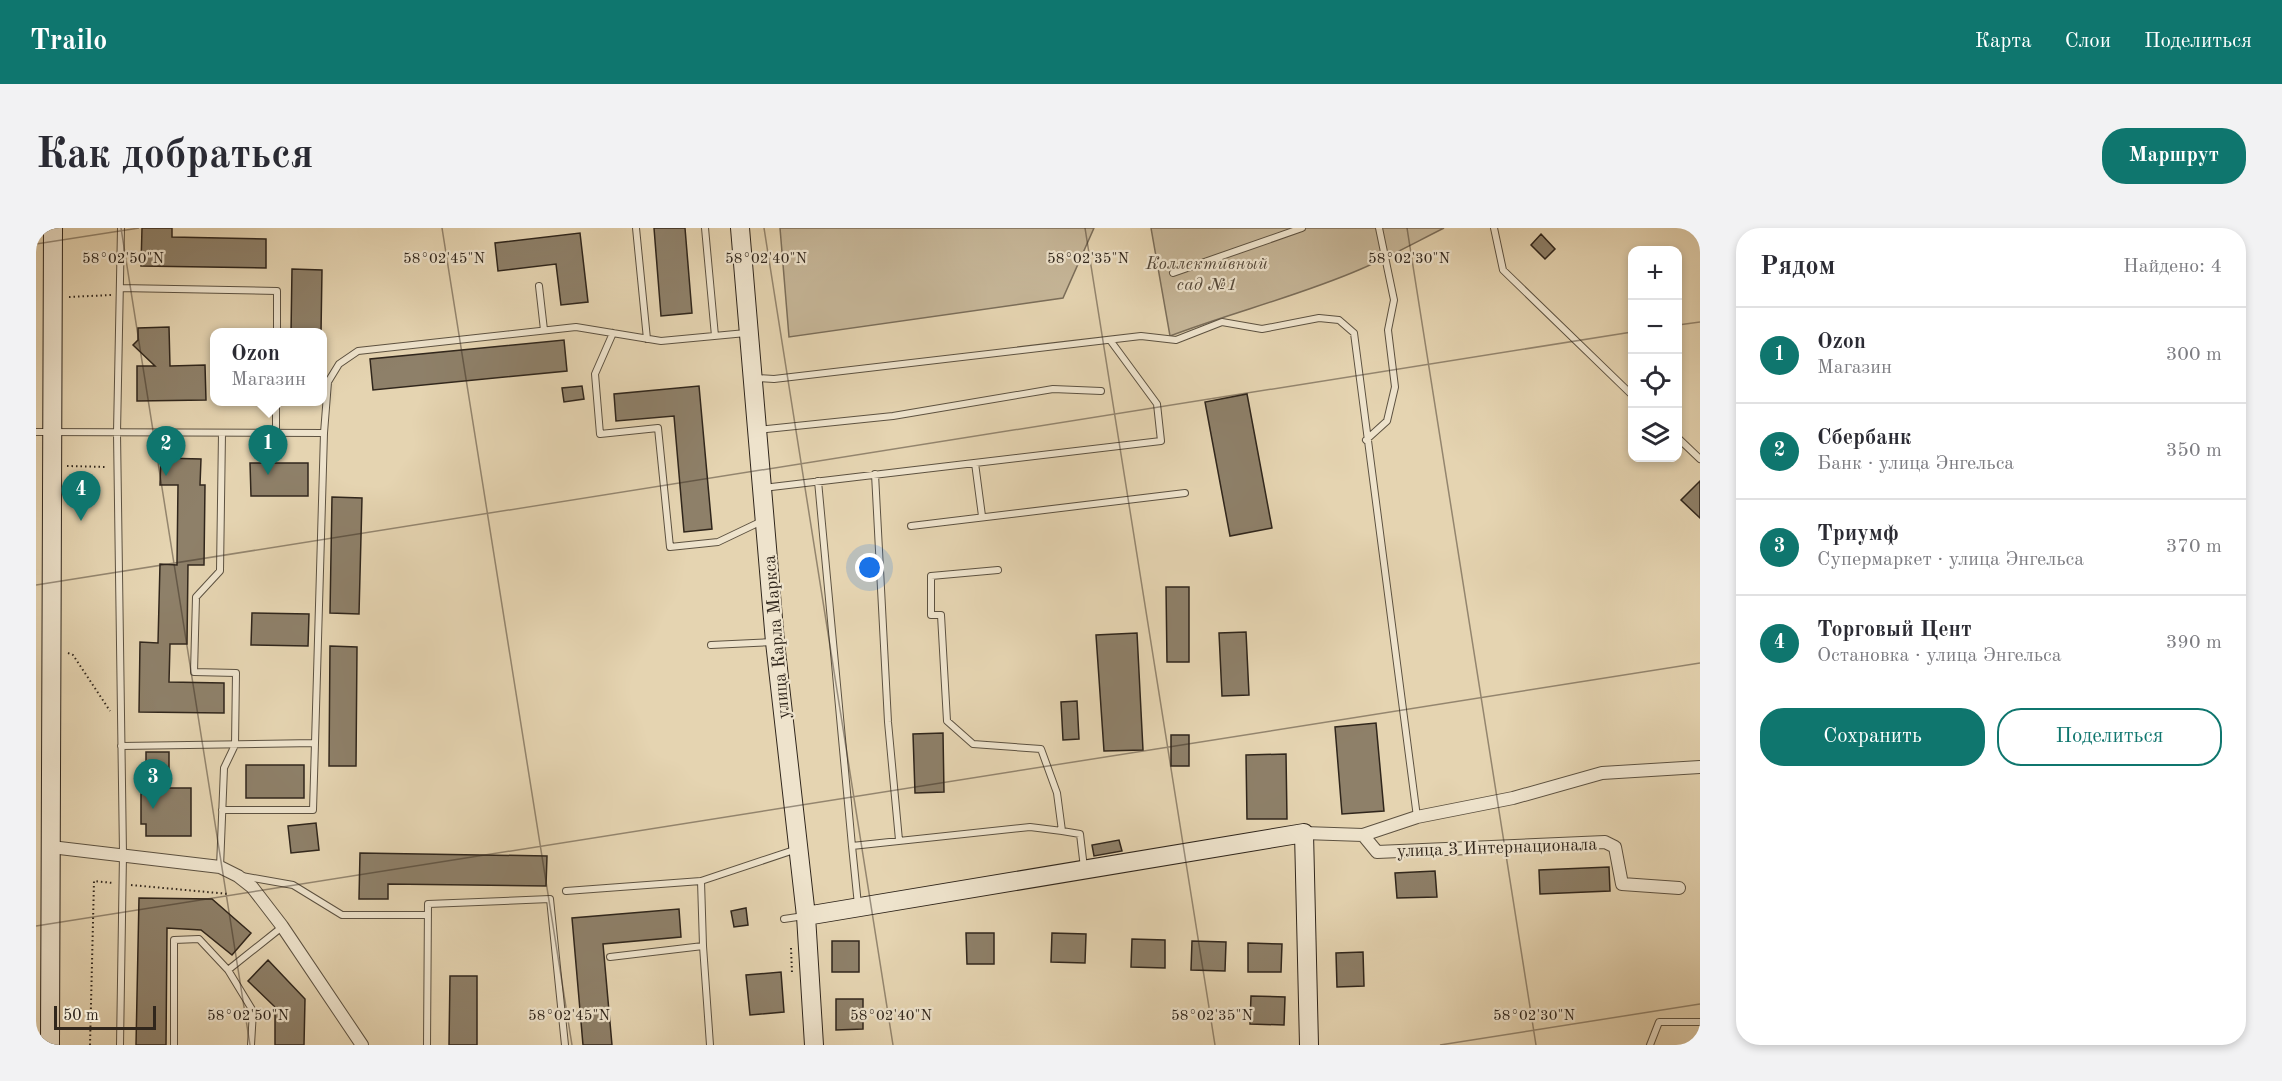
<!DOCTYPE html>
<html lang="ru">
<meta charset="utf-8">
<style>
:root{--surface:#fff;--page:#f2f2f3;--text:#2b2b33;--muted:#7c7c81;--line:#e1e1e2;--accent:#0f766e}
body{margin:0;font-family:"Old Standard TT",serif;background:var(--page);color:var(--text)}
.controls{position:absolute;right:18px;top:18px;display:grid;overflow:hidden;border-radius:12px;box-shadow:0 3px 9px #0003}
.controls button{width:54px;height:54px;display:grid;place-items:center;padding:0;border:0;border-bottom:2px solid var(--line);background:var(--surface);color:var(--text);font:30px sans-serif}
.scale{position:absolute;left:18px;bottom:15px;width:102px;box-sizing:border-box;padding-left:6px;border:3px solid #30261c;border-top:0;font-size:16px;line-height:21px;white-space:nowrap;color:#30261c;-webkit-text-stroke:4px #eee3cc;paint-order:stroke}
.you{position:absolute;left:834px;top:340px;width:21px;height:21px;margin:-15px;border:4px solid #fff;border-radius:50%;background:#1a73e8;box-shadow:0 0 0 9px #1a73e833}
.badge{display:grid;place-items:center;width:39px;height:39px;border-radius:50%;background:var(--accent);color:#fff;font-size:20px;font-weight:700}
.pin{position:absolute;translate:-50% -50px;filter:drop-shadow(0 2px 3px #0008)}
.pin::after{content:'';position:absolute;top:32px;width:21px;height:18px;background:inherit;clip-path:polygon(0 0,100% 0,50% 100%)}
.popup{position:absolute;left:174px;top:100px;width:117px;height:78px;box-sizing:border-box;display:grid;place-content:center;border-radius:12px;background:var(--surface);filter:drop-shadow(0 2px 4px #0005);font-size:20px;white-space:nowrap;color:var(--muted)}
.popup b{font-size:22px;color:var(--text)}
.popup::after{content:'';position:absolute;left:50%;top:100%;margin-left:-12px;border:12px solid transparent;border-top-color:var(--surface)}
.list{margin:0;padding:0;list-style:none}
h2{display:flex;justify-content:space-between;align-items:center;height:78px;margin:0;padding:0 24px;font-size:26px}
h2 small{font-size:20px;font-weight:400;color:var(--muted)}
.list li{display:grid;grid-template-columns:39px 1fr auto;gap:18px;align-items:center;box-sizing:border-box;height:96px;padding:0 24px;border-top:2px solid var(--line)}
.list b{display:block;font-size:22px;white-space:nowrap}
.list p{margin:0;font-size:20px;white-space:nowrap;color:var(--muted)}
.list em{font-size:20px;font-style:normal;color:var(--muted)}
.actions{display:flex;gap:12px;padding:18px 24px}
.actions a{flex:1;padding:14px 0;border:2px solid var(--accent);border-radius:24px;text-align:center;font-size:21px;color:var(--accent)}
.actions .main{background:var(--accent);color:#fff}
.icon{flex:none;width:33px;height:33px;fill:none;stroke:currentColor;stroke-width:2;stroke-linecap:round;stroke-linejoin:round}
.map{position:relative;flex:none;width:1664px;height:817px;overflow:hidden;border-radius:24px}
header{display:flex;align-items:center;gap:36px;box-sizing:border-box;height:84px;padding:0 30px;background:var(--accent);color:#fff}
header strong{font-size:28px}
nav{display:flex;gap:33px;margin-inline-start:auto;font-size:21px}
.intro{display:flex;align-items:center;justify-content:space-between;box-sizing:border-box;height:144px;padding:0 36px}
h1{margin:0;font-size:42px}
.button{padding:15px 27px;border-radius:24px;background:var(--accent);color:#fff;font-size:21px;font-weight:700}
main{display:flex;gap:36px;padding:0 36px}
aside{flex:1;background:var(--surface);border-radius:24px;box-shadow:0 3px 9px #0003}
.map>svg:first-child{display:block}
</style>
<header>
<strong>Trailo</strong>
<nav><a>Карта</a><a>Слои</a><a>Поделиться</a></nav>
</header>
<div class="intro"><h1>Как добраться</h1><a class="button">Маршрут</a></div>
<main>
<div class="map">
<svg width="1664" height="817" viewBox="0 0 1664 817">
<rect width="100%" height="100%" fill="#e5d4b1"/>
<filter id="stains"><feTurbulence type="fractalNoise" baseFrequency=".00333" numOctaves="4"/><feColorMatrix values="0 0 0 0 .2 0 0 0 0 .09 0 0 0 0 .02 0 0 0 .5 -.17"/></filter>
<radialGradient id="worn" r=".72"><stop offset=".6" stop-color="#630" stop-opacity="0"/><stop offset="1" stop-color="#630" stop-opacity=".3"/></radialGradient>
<path fill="#c6b698" stroke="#7b6e5a" stroke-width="1.5" d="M744 0H1058L1027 70 753 109Z
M1115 0H1408C1380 14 1353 29 1325 41 1263 68 1197 84 1134 108Z"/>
<path fill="#8e8069" stroke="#30261c" stroke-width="1.5" d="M106 0H136V9L230 11V40L105 38Z
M618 0H649L656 85 625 88Z
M544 5 552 74 525 77 520 36 462 43 459 15Z
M1505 6 1519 21 1509 31 1495 17Z
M256 41 286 42 285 105H255Z
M133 99 134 138 169 137 170 172 101 173V138H119L97 117 102 112V100Z
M528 112 531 143 337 162 334 131Z
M546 158 548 171 528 174 526 160Z
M663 158 676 301 648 304 638 188 580 193 578 166Z
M1211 166 1236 300 1194 308 1169 174Z
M125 230 165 231 164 257H169L168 337H152L151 416H134L133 454 188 455V485L103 484 104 414 122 415 124 336 141 337 142 257H124Z
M214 235H272V268H215Z
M1664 253V290L1645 272Z
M296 269 326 270 323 386 294 385Z
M1130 359H1153V434H1131Z
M216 385 273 386 272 418 215 417Z
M1210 404 1213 467 1186 468 1183 405Z
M1101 405 1107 522 1068 523 1060 407Z
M294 418 321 419 320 538H293Z
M1041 473 1043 511 1027 512 1025 474Z
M1340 495 1348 583 1306 586 1299 499Z
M907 505 908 564 879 565 877 506Z
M1135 507H1153V538H1135Z
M110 524H133V560H155V608H110V596H105V566H110Z
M1250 526 1251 591H1211L1210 527Z
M210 537H268V570H210Z
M280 595 283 622 255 625 252 598Z
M1083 612 1086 623 1058 628 1056 617Z
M324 625 511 628 510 658 352 656V671H323Z
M1573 639 1574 663 1504 666 1503 642Z
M1399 643 1401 669 1361 670 1359 645Z
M103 670 176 671 215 705 196 727 165 702 131 700 130 817H100Z
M710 680 712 697 698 699 695 683Z
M643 681 645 709 567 716 576 817H547L536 690Z
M930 705H958V736H931Z
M1016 705 1050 706 1049 735 1015 734Z
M1096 711 1129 712V740L1095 739Z
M796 713H823V744H796Z
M1156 713 1190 714 1189 743 1155 742Z
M1212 715 1246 716 1245 744H1212Z
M1327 724 1328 758 1301 759 1300 725Z
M232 732 269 771 268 817H239V779L212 753Z
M745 744 748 784 714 787 710 747Z
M414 748H441V817H413Z
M1215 768 1249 769 1248 797 1214 796Z
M800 771H827V801L800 802Z"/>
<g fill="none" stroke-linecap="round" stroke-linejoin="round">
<g stroke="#5d5241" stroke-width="8">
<path id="lane" d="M600 0 611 111
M669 0 679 108
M1458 0 1467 42 1596 167
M1137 45 1266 0
M503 58 508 102
M84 60 241 63V104
M577 105 559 146 564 206 622 200 634 319 682 314 726 293
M719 150 738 151 1105 108 1140 112 1186 94 1226 101 1283 90 1303 92 1318 105 1381 589
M722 202 857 188 1017 161 1065 163
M0 204 288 205 292 154 303 136 322 123 540 99 625 113 710 105
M240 205V174
M1642 210 1664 231
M1330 212 1351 193 1359 159 1352 102 1358 72 1343 0
M939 235 946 288
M839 246 852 494 863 612
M782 253 816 618 994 599 1026 603
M727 260 1125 213 1121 176 1074 112
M875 298 1149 265
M962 342 895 348V387H905L911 493 937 516 1005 521 1021 565 1026 603 1044 606 1048 640
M675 417 738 414
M85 518 279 515 288 205
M186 582H277L279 515
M816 618 822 677
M184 639 188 540 199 517 200 445 158 444 160 369 184 343 186 205
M206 648 257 657 306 687H392
M665 653 667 718 674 817
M530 663 665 653 761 621
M748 691 768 688
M574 729 667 718
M84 817 87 626 81 205 85 0
M138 817V712L163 711 192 742
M215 817 217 783 192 742 246 699
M391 817 392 676 514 671 529 817
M1614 817 1623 794H1664"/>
</g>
<g stroke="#5d5241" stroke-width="14">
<path id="street" d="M1268 605 1327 607 1381 589 1477 570 1566 545 1664 539
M1327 607 1341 624 1569 614 1579 619 1586 656 1643 660
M15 619 184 639 202 648 216 659 246 698 326 817"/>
</g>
<g stroke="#30261c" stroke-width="20">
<path id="secondary" d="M704 0 739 414 770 688 778 817
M770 688 1268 605 1273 817
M14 817 17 0"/>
</g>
<path stroke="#30261c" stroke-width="2" stroke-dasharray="1.5 3" stroke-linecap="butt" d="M33 69 75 67
M31 238 71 239
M32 425 37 427 74 483
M95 657 193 666
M755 720 756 745
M54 817 58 653 77 655"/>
<use href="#lane" stroke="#eee3cc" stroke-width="6"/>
<use href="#street" stroke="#eee3cc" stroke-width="12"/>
<use href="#secondary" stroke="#eee3cc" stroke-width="18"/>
</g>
<path fill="none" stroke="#30261c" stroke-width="1.5" stroke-opacity="0.45" d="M85 0 214 817M406 0 536 817M728 0 857 817M1049 0 1179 817M1371 0 1500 817M0 16 103 0M1642 97 1664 94M0 357 1596 104M0 698 1664 435M1404 817 1664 776"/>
<g text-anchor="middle" stroke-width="4.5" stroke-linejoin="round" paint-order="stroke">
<g font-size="18" font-style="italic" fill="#564a3b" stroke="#eee3cc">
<text x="1171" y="41">Коллективный<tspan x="1171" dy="21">сад №1</tspan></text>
</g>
<g font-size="18" fill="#30261c" stroke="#eee3cc">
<text transform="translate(740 409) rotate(-95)" y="6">улица Карла Маркса</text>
<text transform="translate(1461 619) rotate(-2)" y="6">улица 3 Интернационала</text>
</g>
</g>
<g font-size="15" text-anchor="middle" fill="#30261c" stroke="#eee3cc" stroke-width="4.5" stroke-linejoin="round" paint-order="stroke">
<text x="87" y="35">58°02'50"N</text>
<text x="408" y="35">58°02'45"N</text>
<text x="730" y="35">58°02'40"N</text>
<text x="1052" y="35">58°02'35"N</text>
<text x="1373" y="35">58°02'30"N</text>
<text x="212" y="792">58°02'50"N</text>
<text x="533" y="792">58°02'45"N</text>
<text x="855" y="792">58°02'40"N</text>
<text x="1176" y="792">58°02'35"N</text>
<text x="1498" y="792">58°02'30"N</text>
</g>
<rect width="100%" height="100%" filter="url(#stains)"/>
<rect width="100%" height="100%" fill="url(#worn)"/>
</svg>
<div class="controls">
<button>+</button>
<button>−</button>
<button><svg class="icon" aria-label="locate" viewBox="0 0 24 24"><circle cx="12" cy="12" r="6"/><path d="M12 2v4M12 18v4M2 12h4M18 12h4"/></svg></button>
<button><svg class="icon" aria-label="layers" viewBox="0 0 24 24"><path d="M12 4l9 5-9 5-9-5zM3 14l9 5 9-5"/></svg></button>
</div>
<div class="scale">50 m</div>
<div class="you"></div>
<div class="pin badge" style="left:232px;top:247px">1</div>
<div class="popup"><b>Ozon</b>Магазин</div>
<div class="pin badge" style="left:130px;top:248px">2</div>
<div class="pin badge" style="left:117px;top:581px">3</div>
<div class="pin badge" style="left:45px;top:293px">4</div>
</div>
<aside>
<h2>Рядом<small>Найдено: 4</small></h2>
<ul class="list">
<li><span class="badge">1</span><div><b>Ozon</b><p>Магазин</p></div><em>300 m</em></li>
<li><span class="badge">2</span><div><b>Сбербанк</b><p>Банк · улица Энгельса</p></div><em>350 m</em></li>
<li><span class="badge">3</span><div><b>Триумф</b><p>Супермаркет · улица Энгельса</p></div><em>370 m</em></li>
<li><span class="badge">4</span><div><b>Торговый Цент</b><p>Остановка · улица Энгельса</p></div><em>390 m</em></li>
</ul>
<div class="actions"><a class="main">Сохранить</a><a>Поделиться</a></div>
</aside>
</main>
